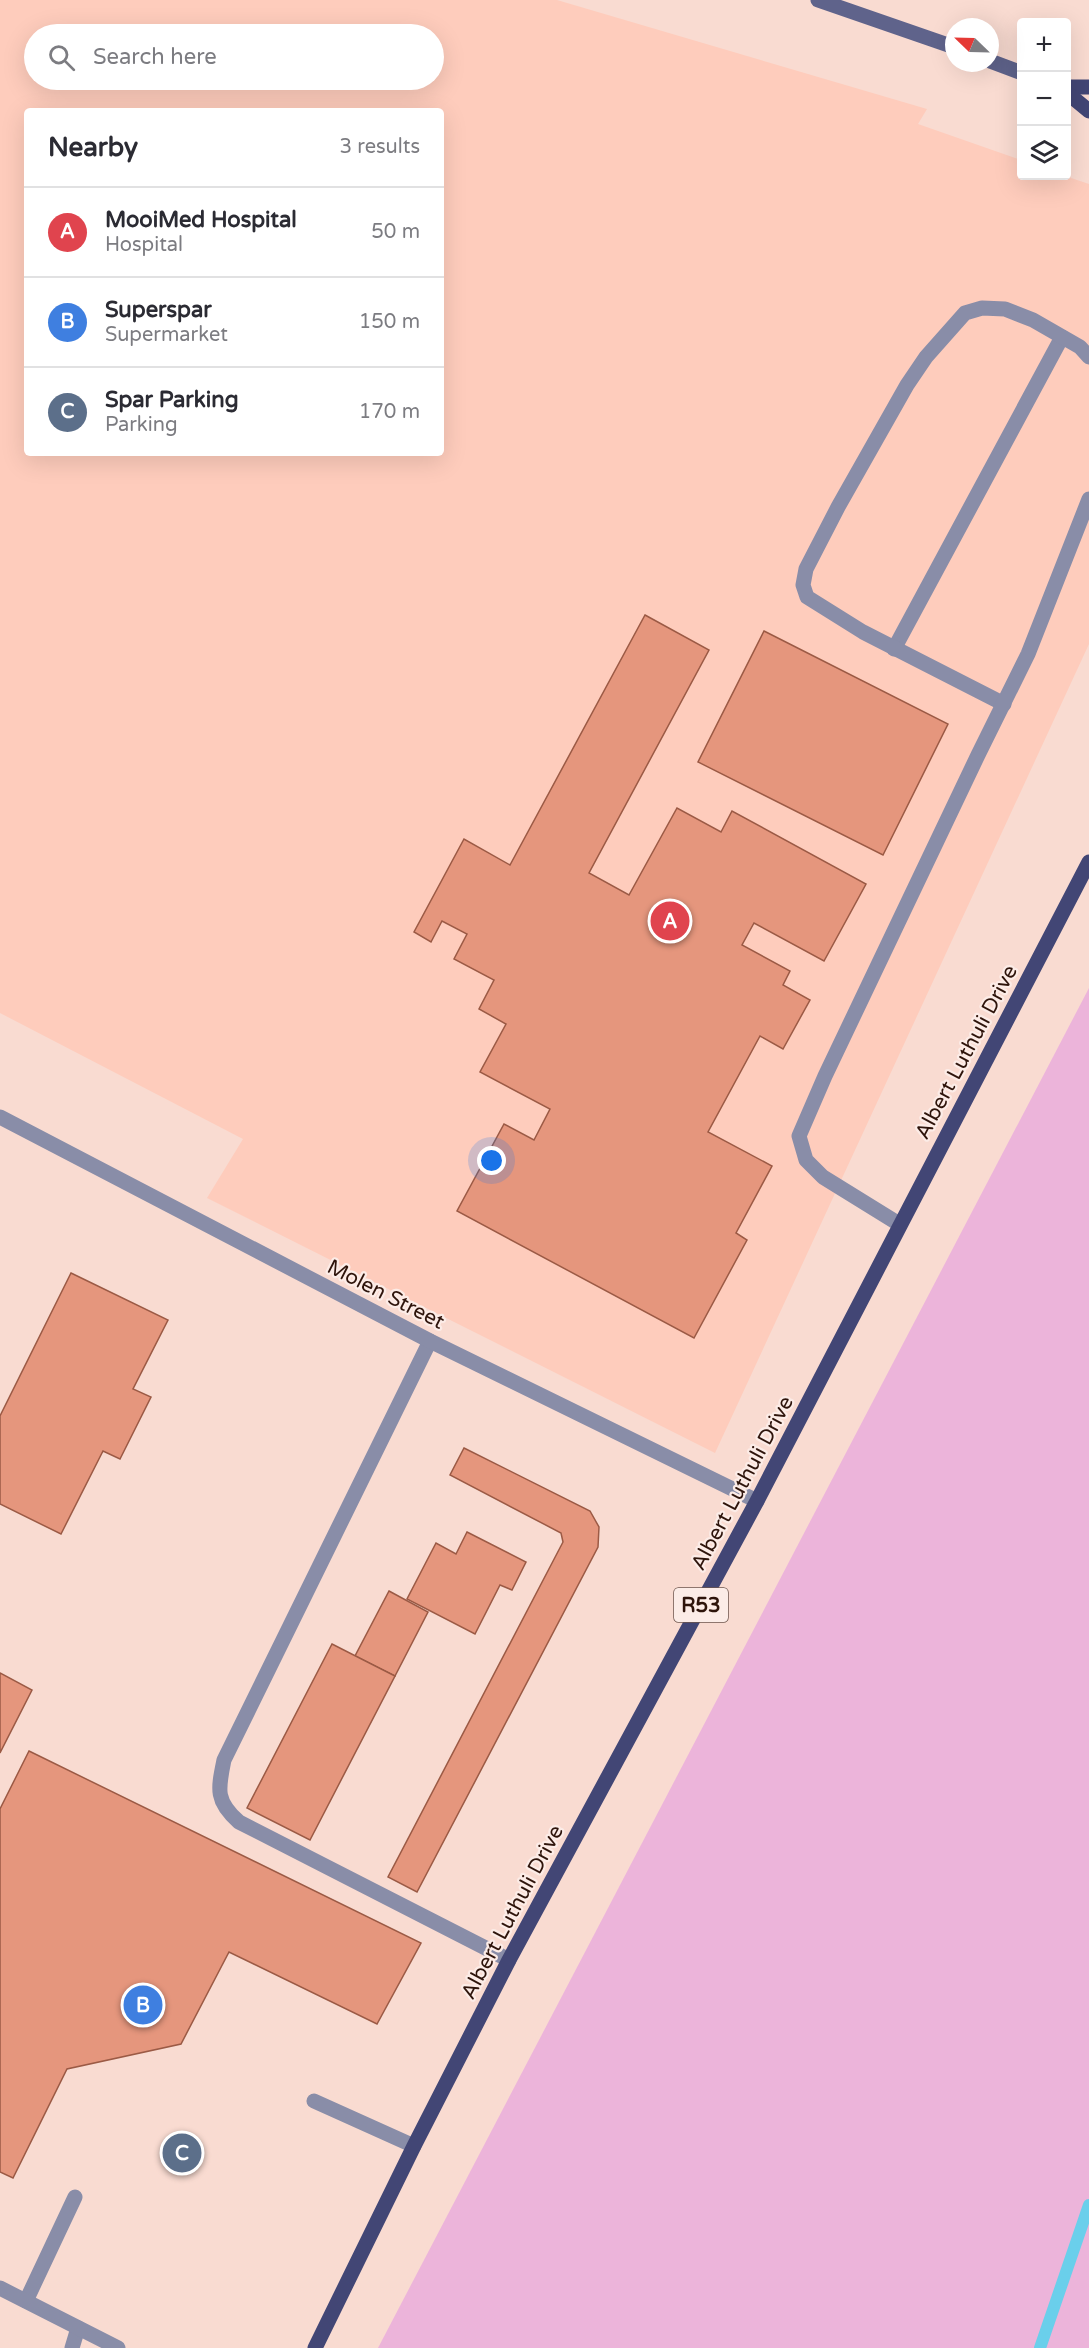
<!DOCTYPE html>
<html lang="en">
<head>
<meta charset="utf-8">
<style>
  :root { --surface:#fff; --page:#f7f7f7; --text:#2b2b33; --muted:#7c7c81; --line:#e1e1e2; --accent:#37798b }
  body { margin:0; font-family:"Varela Round",sans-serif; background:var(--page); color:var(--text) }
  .controls { position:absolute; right:18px; top:18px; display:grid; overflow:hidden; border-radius:6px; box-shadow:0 6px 24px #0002 }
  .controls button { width:54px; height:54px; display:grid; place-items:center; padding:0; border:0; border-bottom:2px solid var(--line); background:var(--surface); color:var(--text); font:30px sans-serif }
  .compass { position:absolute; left:945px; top:18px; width:54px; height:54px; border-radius:50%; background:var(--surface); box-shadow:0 6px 24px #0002; rotate:293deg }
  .you { position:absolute; left:492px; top:1161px; width:21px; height:21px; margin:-15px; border:4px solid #fff; border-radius:50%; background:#1a73e8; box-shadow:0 0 0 9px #1a73e833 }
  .badge { display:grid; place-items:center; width:39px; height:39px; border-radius:50%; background:var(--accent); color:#fff; font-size:20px; font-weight:700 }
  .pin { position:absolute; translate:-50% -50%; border:3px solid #fff; box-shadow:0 2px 6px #0006 }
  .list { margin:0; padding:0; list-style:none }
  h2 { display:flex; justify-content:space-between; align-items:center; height:78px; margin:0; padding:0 24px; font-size:26px }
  h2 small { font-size:20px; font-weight:400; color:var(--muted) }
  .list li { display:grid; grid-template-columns:39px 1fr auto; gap:18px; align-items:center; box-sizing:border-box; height:90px; padding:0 24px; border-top:2px solid var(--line) }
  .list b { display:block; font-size:22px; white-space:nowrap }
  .list p { margin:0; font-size:20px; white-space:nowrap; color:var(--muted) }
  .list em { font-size:20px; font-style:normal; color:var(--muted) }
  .icon { flex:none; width:33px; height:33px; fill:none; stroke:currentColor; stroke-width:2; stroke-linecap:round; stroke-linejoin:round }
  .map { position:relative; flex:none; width:1089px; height:2348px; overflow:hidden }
  .search { position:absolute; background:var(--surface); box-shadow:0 6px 24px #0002; left:24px; top:24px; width:420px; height:66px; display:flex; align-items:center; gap:15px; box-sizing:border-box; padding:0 21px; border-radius:33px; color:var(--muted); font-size:22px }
  .panel { position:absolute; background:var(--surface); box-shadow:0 6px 24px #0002; left:24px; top:108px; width:420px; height:348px; border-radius:6px }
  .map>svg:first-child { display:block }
</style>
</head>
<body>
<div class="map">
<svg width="1089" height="2348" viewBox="0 0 1089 2348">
  <rect width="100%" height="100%" fill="#f9dbd1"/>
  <path fill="#feccbc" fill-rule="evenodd" d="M0 0H557L927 109 918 124 1021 160 1022 176H1065L1089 184V644L715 1453 207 1198 243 1139 0 1013ZM34 34H434V80H34ZM27 111H441V453H27Z"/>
  <polygon fill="#ecb4da" points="1089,988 1089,2348 378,2348"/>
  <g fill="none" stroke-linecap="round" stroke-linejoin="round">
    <polyline stroke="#6acfeb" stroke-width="12" points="1040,2348 1089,2205"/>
  </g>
  <g fill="#e5967d" stroke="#9b5a45" stroke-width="1.5">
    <polygon points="645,615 709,650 589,873 629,895 677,808 721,832 732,811 866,884 824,961 754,923 742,945 790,971 783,985 810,1000 783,1049 760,1036 708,1132 772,1166 736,1233 747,1240 694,1338 457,1211 504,1124 534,1140 550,1109 480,1072 506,1024 479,1009 494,980 454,959 467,934 442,921 431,942 414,932 464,839 510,865"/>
    <polygon points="764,631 948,724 883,855 698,762"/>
    <polygon points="71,1273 168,1320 133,1389 151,1397 120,1459 103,1451 61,1534 0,1504 0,1416"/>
    <polygon points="464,1448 590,1511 599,1527 598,1547 417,1892 388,1877 563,1542 561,1533 450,1475"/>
    <polygon points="467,1532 526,1562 512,1590 500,1585 475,1634 407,1599 436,1543 456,1554"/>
    <polygon points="389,1591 428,1612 395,1676 355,1656"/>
    <polygon points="332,1644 395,1676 310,1840 247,1808"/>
    <polygon points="0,1673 32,1690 0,1753"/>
    <polygon points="29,1751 421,1943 377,2024 229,1952 181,2044 67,2069 13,2178 0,2172 0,1809"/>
  </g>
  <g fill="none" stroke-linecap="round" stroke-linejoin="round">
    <g stroke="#898da8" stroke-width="15">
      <polyline points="894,649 1062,337"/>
      <polyline points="1004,704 863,632 807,597 803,585 806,569 838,507 907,385 926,357 965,313 982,308 1005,309 1033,320 1080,347 1089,357"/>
      <polyline points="899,1224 823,1177 806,1160 799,1136 825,1076 978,755 1028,654 1089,499"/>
      <path d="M430 1341 224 1760C218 1789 215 1801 239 1822L509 1960"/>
      <polyline points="314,2101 414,2146"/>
      <polyline points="26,2301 75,2197"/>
      <polyline points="72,2348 78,2328"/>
    </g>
    <g stroke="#898da8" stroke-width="15">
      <polyline points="0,1117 430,1341 757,1501"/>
      <polyline points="0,2288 118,2348"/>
    </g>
    <g stroke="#5f638b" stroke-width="15">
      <polyline points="818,0 954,47"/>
      <polyline points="990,61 1022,73"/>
    </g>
    <g stroke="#424675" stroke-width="15">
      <polyline points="1066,87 1089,87"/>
      <polyline points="1066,92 1089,111"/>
      <polyline points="315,2348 414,2146 509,1960 757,1501 1089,862"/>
    </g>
  </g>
  <g text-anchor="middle" stroke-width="4.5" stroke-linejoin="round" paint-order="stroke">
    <rect fill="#fcece7" stroke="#6c554d" stroke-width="1.5" x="674" y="1588" width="54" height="34" rx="4.5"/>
    <g font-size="20" font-weight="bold" fill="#2e140b">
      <text x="701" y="1612">R53</text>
    </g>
    <g font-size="21" fill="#2e140b" stroke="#fcece7">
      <text transform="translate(966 1052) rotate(-62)" y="7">Albert Luthuli Drive</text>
      <text transform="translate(386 1294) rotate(27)" y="7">Molen Street</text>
      <text transform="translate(742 1483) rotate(-62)" y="7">Albert Luthuli Drive</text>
      <text transform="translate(512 1912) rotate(-62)" y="7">Albert Luthuli Drive</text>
    </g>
  </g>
</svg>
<div class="controls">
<button>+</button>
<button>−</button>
<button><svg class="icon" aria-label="layers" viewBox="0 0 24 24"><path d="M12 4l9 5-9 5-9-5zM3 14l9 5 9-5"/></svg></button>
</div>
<svg class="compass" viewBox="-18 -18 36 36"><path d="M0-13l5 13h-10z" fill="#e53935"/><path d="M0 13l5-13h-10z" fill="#7c7c81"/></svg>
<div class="you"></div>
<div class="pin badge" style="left:670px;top:921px;background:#e0444e">A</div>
<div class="pin badge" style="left:143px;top:2005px;background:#3f7fe0">B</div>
<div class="pin badge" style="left:182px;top:2153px;background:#5c6f8a">C</div>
<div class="search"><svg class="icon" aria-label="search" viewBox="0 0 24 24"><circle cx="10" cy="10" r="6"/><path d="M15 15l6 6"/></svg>Search here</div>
<section class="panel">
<h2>Nearby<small>3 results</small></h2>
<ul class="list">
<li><span class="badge" style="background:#e0444e">A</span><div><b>MooiMed Hospital</b><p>Hospital</p></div><em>50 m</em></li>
<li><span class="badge" style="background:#3f7fe0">B</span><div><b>Superspar</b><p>Supermarket</p></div><em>150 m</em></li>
<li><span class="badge" style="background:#5c6f8a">C</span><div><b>Spar Parking</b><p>Parking</p></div><em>170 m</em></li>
</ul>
</section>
</div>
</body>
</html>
